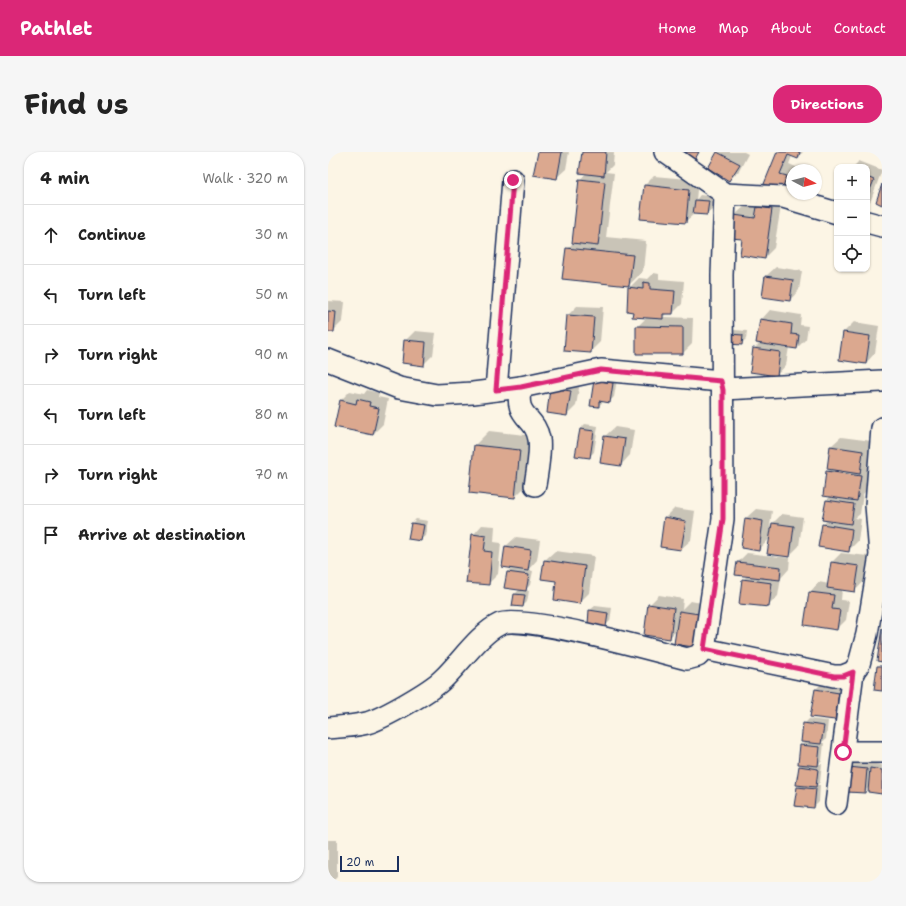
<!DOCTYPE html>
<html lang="en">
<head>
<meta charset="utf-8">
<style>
  :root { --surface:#fff; --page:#f6f6f6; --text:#222; --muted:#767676; --line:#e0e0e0; --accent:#db2777 }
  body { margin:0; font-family:"Shantell Sans",sans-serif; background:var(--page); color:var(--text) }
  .controls { position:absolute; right:12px; top:12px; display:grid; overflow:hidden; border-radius:8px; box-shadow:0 1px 3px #0004 }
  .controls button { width:36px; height:36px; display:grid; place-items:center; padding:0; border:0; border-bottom:1px solid var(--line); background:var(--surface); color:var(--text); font:20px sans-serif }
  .compass { position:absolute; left:458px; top:12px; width:36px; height:36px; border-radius:50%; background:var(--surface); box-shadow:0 1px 3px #0004; rotate:97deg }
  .scale { position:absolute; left:12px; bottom:10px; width:59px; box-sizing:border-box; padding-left:4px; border:2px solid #1b2f5e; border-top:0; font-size:11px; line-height:14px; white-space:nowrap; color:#1b2f5e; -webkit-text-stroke:3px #fcf5e5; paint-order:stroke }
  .stop { position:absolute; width:12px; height:12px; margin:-9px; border:3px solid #db2777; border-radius:50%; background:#fff }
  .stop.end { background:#db2777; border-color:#fff; box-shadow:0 1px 4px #0008 }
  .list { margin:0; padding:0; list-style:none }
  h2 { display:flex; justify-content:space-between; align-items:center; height:52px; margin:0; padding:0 16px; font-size:17px }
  h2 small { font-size:13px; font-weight:400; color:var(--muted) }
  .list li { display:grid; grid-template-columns:26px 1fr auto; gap:12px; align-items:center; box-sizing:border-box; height:60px; padding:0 16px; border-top:1px solid var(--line) }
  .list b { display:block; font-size:15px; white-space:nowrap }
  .list em { font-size:13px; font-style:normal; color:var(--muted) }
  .icon { flex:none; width:22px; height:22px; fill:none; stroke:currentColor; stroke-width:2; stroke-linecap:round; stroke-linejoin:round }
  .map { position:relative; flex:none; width:554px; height:730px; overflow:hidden; border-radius:16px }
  header { display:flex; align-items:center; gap:24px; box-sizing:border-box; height:56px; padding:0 20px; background:var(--accent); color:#fff }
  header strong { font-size:19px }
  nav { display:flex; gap:22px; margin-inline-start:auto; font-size:14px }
  .intro { display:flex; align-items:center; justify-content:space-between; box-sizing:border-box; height:96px; padding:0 24px }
  h1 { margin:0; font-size:28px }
  .button { padding:10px 18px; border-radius:16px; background:var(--accent); color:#fff; font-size:14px; font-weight:700 }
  main { display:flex; gap:24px; padding:0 24px }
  aside { flex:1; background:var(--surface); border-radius:16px; box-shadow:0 1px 3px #0004 }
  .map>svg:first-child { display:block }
</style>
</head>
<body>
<header>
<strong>Pathlet</strong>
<nav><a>Home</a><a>Map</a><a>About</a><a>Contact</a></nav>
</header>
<div class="intro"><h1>Find us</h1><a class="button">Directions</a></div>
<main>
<aside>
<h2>4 min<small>Walk · 320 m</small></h2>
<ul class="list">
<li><svg class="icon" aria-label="ahead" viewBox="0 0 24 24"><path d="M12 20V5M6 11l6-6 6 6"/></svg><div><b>Continue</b></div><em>30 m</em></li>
<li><svg class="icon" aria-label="left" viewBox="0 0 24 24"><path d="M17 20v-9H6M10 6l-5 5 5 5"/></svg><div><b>Turn left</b></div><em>50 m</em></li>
<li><svg class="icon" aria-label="right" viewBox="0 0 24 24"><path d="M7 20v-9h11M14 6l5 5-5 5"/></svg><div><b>Turn right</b></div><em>90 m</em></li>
<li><svg class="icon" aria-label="left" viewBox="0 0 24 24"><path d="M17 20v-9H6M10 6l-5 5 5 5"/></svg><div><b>Turn left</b></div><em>80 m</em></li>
<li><svg class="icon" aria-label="right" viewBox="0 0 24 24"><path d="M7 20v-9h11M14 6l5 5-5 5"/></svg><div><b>Turn right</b></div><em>70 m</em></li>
<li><svg class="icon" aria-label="arrive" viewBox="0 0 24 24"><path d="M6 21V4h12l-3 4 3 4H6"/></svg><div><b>Arrive at destination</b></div></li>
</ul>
</aside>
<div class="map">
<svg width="554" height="730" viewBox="0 0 554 730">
  <rect width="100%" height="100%" fill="#fcf5e5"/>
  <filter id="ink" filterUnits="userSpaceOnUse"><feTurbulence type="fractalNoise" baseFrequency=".025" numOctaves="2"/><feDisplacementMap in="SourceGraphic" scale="8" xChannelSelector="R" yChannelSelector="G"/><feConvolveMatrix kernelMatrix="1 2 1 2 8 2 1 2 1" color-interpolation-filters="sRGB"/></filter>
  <g filter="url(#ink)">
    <g fill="#0003">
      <polygon points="211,0 241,0 238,17 228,26"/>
      <polygon points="255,0 286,0 285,13 278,20 286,21 278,85 318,89 315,119 301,133 239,97 246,90 252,28 258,21"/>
      <polygon points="390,0 416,0 420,2 411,19 401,28 381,16"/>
      <polygon points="451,0 475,0 469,6 464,4 461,12 468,15 467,18 464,18 463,28 453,38"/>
      <polygon points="531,9 554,18 543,48 539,52 539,15 525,15"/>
      <polygon points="326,24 370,28 368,48 372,43 386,45 384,58 379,62 367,61 357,70 317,33"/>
      <polygon points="439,45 454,48 446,96 437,105 416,86 404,85 407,63 417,54 429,55"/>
      <polygon points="448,115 474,119 471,138 462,148 438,124"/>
      <polygon points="326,121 331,122 331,127 356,129 354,152 345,161 339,161 335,165 365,166 364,192 355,201 309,175 319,165 306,159 301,136 311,126 320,127"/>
      <polygon points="0,149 17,150 15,169 5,179 0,179"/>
      <polygon points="249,154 275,155 272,190 262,200 240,163"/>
      <polygon points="442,158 473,163 472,173 480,174 478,187 469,196 461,195 458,213 449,223 426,197 432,191 433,168"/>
      <polygon points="526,170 551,174 547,201 538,211 512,207 516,180"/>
      <polygon points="406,178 419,179 418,187 413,192 402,182"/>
      <polygon points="87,179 108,181 105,203 95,213 77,189"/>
      <polygon points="233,227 252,230 248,254 239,263 220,261"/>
      <polygon points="289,227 286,245 281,250 275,250 270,254 267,229"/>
      <polygon points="39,238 51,241 50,245 60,247 55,272 45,282 13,248 22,239 36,242"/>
      <polygon points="257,272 270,274 266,300 261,305 252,277"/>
      <polygon points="287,275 306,278 302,303 293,313 277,284"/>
      <polygon points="161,279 206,284 201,331 187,345 142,340 147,293"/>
      <polygon points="513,285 544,289 541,311 538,314 542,315 539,338 535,342 532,362 527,366 533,367 530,389 520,399 495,373 499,368 499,348 503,344 499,320 503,316 500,316 503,294"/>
      <polygon points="347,356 367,359 363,388 353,397 337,366"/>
      <polygon points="428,357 444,359 442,374 454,362 475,365 471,394 461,404 442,386 431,398 418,366"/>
      <polygon points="88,367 100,369 97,384 92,388 84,371"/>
      <polygon points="154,373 167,374 166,390 173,391 170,422 160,432 145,383"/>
      <polygon points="188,385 212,388 209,408 200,418 205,419 202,433 197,438 201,439 199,450 195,454 187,442 192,437 177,435 179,420 184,416 178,394"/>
      <polygon points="227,399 266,404 261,441 251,451 229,428 217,408"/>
      <polygon points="419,401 462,406 461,417 453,426 450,444 440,454 415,428 420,423 410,410"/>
      <polygon points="513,401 540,404 536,429 527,439 514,437 513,448 521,449 518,468 509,477 477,473 482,440 491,430 501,432 504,410"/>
      <polygon points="331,443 355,447 354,457 362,449 380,452 375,484 365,494 349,478 341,486 321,453"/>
      <polygon points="267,454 284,456 282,469 278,473 262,458"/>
      <polygon points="497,528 520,532 516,558 506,567 487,538"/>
      <polygon points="481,567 500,569 498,587 493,591 496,591 494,609 491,612 494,612 492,630 489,633 492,633 491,650 486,655 470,636 473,632 471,615 475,612 473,594 478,589 476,572"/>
      <polygon points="531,606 548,607 548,612 554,613 554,641 541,635 536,640 522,616"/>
      <polygon points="0,688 9,688 9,725 4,730 0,730"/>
    </g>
    <g fill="#dba88f" stroke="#1b2f5e">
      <polygon points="210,0 234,0 229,27 205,23"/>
      <polygon points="254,0 278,0 276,24 251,21"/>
      <polygon points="351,0 371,0 366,9"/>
      <polygon points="389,0 412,12 401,29 380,16"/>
      <polygon points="449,0 472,0 470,7 460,3 452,22 459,24 453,39 436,32"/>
      <polygon points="539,25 546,28 539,45"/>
      <polygon points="251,27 277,30 270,94 244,91"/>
      <polygon points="554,32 554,53 548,50"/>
      <polygon points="316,33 361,38 358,71 312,67"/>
      <polygon points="367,48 381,49 379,63 365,62"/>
      <polygon points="429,55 444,57 437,107 412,103 414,87 403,86 406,63 427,66"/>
      <polygon points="238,96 305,103 301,134 234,127"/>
      <polygon points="437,124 465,128 462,149 434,145"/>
      <polygon points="315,130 322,131 322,137 347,139 345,162 335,162 335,167 304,165 305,160 299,159 300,135 315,137"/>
      <polygon points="0,159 8,160 6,180 0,180"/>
      <polygon points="239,163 266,165 263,201 236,199"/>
      <polygon points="432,167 464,172 463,182 471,183 469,197 428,191"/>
      <polygon points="308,174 355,175 355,202 308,202"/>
      <polygon points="515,180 542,184 538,212 511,208"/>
      <polygon points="401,182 415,183 414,193 400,192"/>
      <polygon points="76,188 98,190 96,214 74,211"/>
      <polygon points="425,196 452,200 449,224 422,220"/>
      <polygon points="266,228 285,231 282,251 271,249 271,255 262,254"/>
      <polygon points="222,236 243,239 239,264 219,261"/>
      <polygon points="29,247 42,250 41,254 51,256 45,283 6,275 12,248 28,252"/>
      <polygon points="252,277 266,279 262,306 247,304"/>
      <polygon points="276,284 297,287 293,314 272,311"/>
      <polygon points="146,293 192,298 187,346 141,341"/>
      <polygon points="502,294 535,299 532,322 499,317"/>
      <polygon points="498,319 533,324 529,349 495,344"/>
      <polygon points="498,348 526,352 523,372 494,368"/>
      <polygon points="336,365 358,369 353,398 332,395"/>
      <polygon points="417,366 435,369 431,399 413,396"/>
      <polygon points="83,371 96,373 93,389 80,387"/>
      <polygon points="444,371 466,374 462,405 439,402"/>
      <polygon points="494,372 524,377 521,400 490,395"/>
      <polygon points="144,382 158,384 156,399 164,400 161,433 138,431"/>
      <polygon points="177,394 203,398 200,419 174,415"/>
      <polygon points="216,408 257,414 252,452 226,448 228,429 213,427"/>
      <polygon points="409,410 453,415 452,428 407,423"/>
      <polygon points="503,410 531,414 527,440 499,436"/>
      <polygon points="179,420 201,423 198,439 176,436"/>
      <polygon points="414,427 444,431 441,455 411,452"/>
      <polygon points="481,440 506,443 504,457 512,458 509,478 476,473"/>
      <polygon points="186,442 197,443 195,455 184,454"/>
      <polygon points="320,452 346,456 342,487 316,483"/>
      <polygon points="261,458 280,461 278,475 260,472"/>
      <polygon points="351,459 371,462 365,495 346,492"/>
      <polygon points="554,476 554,510 549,509"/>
      <polygon points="549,514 554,514 554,539 546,538"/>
      <polygon points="487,537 511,541 507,568 482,565"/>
      <polygon points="475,571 496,574 493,592 473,590"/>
      <polygon points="472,593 492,595 490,614 470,612"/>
      <polygon points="471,614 490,617 488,635 468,633"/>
      <polygon points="521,615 539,617 537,641 519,640"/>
      <polygon points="542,616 554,618 554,642 540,640"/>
      <polygon points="469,635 488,637 486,656 466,654"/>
    </g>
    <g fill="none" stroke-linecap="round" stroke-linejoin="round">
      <g stroke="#1b2f5e" stroke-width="24">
        <g id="minor">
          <polyline points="337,0 397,42 455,45 509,61"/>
          <polyline points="539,70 554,74"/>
          <polyline points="0,208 71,236 109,243 145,241 193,235 273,218 393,229"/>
          <path d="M193 235C185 266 207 263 211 287 213 299 209 321 207 333"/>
          <polyline points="395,237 554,229"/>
          <polyline points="168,238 185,28"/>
          <polyline points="376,497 395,367 394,123 397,42"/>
          <path d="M0 576C13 575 27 574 39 571 56 566 103 539 115 527 132 511 151 482 172 472 194 462 329 499 359 507L370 504 376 497 506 524H515L525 520 531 512 539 482 552 403 548 353 554 276"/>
          <polyline points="515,600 554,600"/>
          <polyline points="508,652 525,520"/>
        </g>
      </g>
      <use href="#minor" stroke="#fcf5e5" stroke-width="21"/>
    </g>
  </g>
  <g fill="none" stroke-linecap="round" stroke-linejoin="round" filter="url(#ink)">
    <polyline stroke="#db2777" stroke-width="5" points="185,28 168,238 193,235 273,218 393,229 395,238 395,367 376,497 506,524 515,524 525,520 515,600"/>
  </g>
</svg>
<div class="controls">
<button>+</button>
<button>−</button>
<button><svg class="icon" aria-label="locate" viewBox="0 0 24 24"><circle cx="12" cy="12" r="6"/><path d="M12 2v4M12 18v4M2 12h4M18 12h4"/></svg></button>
</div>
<svg class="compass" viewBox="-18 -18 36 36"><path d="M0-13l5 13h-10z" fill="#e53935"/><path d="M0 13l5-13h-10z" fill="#767676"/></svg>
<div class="scale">20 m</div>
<div class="stop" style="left:515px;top:600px"></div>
<div class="stop end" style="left:185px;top:28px"></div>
</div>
</main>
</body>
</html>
